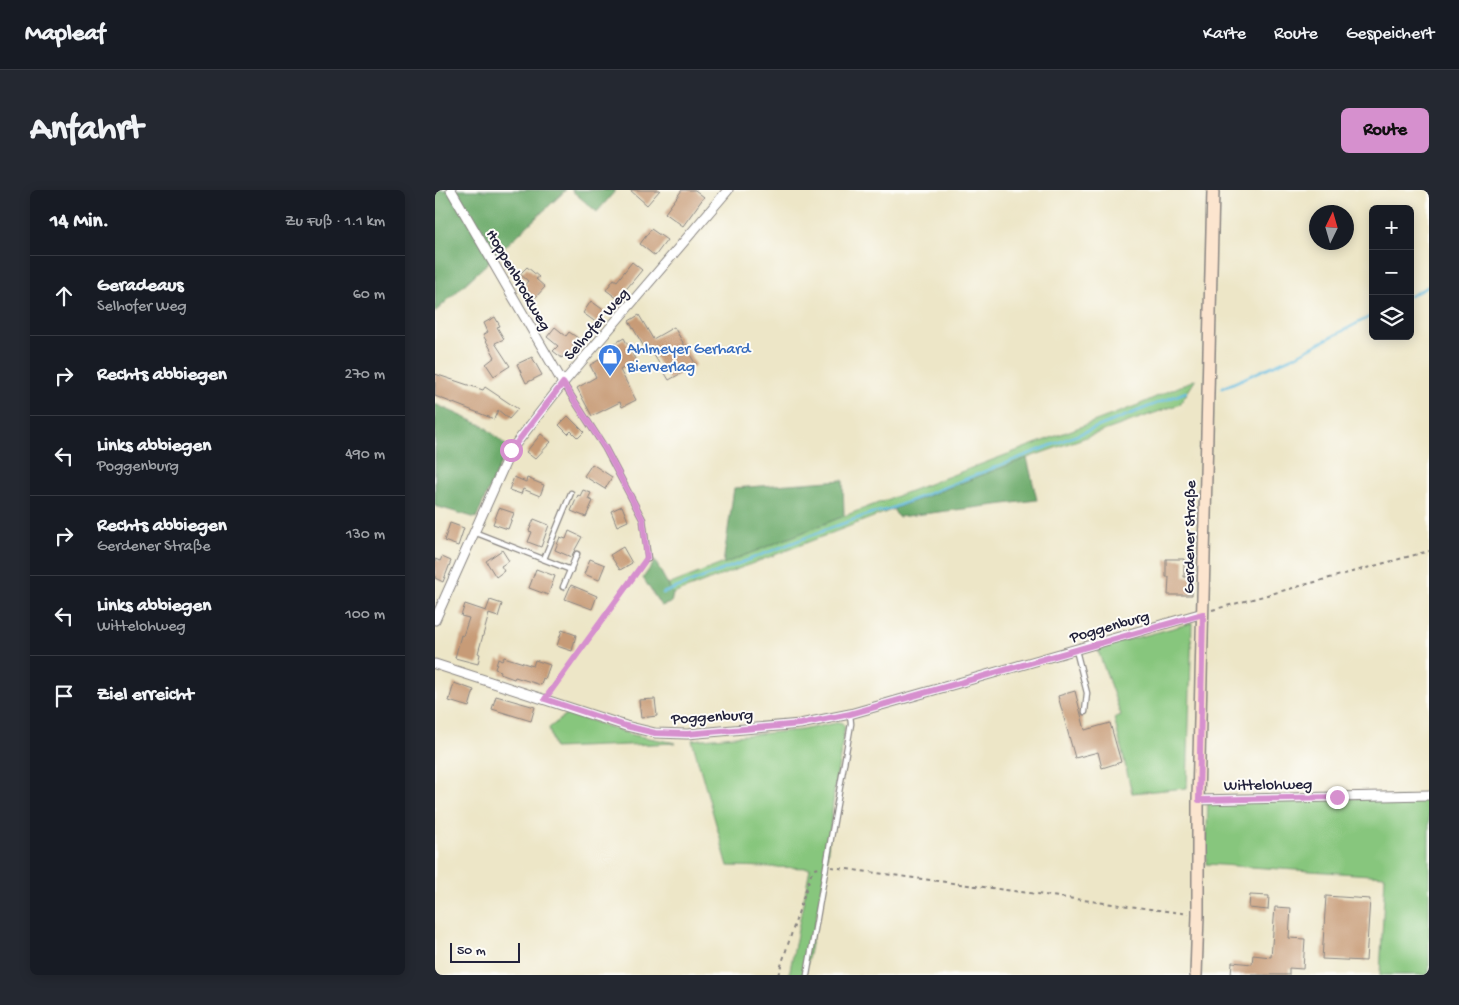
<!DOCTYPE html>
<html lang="de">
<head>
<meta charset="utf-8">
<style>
  :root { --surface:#171b24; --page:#242831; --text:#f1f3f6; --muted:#9ea1a6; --line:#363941; --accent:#d690ce }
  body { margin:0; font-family:"Gochi Hand",sans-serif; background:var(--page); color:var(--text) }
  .controls { position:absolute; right:15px; top:15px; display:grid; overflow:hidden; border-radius:8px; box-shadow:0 2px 12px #0003 }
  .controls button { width:45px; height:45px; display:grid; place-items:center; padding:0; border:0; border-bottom:1px solid var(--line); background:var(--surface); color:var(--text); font:25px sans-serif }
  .compass { position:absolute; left:874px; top:15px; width:45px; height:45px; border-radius:50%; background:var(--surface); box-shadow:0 2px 12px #0003; rotate:5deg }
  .scale { position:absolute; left:15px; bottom:12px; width:70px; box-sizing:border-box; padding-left:5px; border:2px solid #22223b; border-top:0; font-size:14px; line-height:18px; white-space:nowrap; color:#22223b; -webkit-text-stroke:4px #fdfcf7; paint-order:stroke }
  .stop { position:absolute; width:15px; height:15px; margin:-11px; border:4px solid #d690ce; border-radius:50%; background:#fff }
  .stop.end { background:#d690ce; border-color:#fff; box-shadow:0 1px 5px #0008 }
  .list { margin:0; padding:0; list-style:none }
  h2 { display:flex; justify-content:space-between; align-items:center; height:65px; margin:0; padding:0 20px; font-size:21px }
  h2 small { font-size:16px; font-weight:400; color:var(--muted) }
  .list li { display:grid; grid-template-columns:32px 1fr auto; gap:15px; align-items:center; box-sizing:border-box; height:80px; padding:0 20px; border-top:1px solid var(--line) }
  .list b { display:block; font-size:19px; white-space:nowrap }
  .list p { margin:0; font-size:16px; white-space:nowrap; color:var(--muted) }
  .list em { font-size:16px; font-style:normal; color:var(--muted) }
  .icon { flex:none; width:28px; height:28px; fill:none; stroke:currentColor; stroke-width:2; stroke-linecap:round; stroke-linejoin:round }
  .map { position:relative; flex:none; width:994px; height:785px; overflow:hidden; border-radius:8px }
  header { display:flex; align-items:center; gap:30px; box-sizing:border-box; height:70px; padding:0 25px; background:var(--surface); border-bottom:1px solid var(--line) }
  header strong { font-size:24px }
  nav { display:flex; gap:28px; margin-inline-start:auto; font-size:18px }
  .intro { display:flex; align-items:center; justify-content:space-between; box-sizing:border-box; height:120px; padding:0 30px }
  h1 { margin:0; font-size:35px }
  .button { padding:12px 22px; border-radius:8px; background:var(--accent); color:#111; font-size:18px; font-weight:700 }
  main { display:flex; gap:30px; padding:0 30px }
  aside { flex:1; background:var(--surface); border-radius:8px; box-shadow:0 2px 12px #0003 }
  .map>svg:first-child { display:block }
</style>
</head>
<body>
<header>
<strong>Mapleaf</strong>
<nav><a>Karte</a><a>Route</a><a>Gespeichert</a></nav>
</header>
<div class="intro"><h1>Anfahrt</h1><a class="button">Route</a></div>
<main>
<aside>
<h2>14 Min.<small>Zu Fuß · 1.1 km</small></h2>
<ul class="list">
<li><svg class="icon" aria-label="ahead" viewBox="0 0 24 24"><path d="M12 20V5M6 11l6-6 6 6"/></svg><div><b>Geradeaus</b><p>Selhofer Weg</p></div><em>60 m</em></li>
<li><svg class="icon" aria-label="right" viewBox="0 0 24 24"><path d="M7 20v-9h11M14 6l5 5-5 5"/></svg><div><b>Rechts abbiegen</b></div><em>270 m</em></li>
<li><svg class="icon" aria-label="left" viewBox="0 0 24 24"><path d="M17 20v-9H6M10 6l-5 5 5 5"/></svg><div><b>Links abbiegen</b><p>Poggenburg</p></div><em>490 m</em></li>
<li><svg class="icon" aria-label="right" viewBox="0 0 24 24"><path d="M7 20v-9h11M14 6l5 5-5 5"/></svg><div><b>Rechts abbiegen</b><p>Gerdener Straße</p></div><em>130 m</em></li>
<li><svg class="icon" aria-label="left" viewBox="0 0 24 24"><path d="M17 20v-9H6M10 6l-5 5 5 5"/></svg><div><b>Links abbiegen</b><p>Wittelohweg</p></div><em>100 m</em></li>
<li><svg class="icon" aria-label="arrive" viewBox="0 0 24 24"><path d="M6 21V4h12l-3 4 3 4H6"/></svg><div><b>Ziel erreicht</b></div></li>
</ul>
</aside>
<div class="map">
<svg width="994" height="785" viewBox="0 0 994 785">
  <rect width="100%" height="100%" fill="#fdfcf7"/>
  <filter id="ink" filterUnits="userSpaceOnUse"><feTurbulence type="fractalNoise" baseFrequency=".02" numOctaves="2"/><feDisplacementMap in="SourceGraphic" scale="10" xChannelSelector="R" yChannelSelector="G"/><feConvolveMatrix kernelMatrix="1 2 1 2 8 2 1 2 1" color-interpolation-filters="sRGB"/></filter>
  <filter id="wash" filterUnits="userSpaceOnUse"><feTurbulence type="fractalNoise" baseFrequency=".0096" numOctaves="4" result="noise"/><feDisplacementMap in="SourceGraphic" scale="20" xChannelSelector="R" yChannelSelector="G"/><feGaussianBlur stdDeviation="1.12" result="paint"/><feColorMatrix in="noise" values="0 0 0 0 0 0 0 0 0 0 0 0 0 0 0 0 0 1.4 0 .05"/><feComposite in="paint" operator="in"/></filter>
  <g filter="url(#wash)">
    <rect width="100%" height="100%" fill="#ede6c7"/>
    <g fill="#87c67d" stroke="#54745c">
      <polygon points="761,189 745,214 592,268 238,404 233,395 409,326 703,215"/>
      <polygon points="757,433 752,598 697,603 679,528 686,525 662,458"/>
      <polygon points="133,523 198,545 241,553 119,558 114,538"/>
      <polygon points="406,532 410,536 399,603 391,677 370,785 354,785 375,678 293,676 257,550 366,540"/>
      <polygon points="994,608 994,785 945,785 950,686 771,674 773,609"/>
    </g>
    <g fill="#6dab6c" stroke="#486654">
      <polygon points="0,0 131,0 0,122"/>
      <polygon points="136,0 181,0 162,22"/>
      <polygon points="0,214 49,236 73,257 41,328 0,316"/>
      <polygon points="592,268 602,310 463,327 458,319"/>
      <polygon points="408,290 409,326 288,374 299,298"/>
      <polygon points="220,371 238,404 236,413 226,416 208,388"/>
    </g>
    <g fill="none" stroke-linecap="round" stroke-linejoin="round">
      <g stroke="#62bbdf" stroke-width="2.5">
        <polyline points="975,106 994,96"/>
        <polyline points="787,198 860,166 938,125"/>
        <polyline points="228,403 393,339 437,323 452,320 751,202"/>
      </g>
    </g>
    <g id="blocks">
      <g fill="#c79b77">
        <polygon points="195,0 225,0 212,15"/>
        <polygon points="247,0 260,0 269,7 248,36 230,23"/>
        <polygon points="216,39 232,50 220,66 205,54"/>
        <polygon points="197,72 207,80 183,109 171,100 179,89 182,91"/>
        <polygon points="92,77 104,87 101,89 110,97 100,108 88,97 93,91 85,84"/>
        <polygon points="156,111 170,121 162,133 148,123"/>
        <polygon points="204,125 218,149 239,137 261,175 234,190 213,155 209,157 194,131"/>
        <polygon points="60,127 65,136 62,137 69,149 60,153 75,176 59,186 51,174 60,167 48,145 53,142 49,133"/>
        <polygon points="120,137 131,146 134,142 143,148 137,155 141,158 133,168 129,165 127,168 118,161 123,156 112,147"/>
        <polygon points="189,148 201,171 185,180 201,210 187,217 185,212 157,226 142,198 161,187 155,175 180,161 177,155"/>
        <polygon points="97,167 107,185 91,193 82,174"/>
        <polygon points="0,184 48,200 50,197 83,219 74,229 63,220 59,229 0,206"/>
        <polygon points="133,226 149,242 143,248 136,241 133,244 124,235"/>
        <polygon points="106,244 116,252 100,269 91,262"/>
        <polygon points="157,274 177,287 170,299 149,286"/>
        <polygon points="79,287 91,292 92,288 109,295 105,306 88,299 86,304 74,300"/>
        <polygon points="148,300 156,303 153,309 158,311 151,327 136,321 143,305 145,306"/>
        <polygon points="187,316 193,331 182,336 176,321"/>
        <polygon points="64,318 79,323 73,339 58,334"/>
        <polygon points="99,329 114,335 106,357 93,352 97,342 94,341"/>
        <polygon points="15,333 29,338 23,356 9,351"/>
        <polygon points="134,341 147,347 136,367 120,360 125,347 131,349"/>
        <polygon points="188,357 197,373 185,380 175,365"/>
        <polygon points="67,360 74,371 66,376 69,381 61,387 51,371"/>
        <polygon points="7,367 16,371 8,392 0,388 0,369 5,371"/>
        <polygon points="155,369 170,375 164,390 149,384"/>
        <polygon points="731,369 749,369 749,387 758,387 757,405 733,405 734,387 731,387"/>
        <polygon points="101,379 120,386 113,405 94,398"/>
        <polygon points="136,395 162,406 157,419 130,409"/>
        <polygon points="55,410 67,414 63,427 54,424 43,463 45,464 43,474 20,468 26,445 28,446 34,428 26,426 30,414 51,421"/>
        <polygon points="127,440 141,445 137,461 122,456"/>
        <polygon points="69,467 98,476 100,470 115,475 110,489 108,488 106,495 80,487 79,489 65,484 66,481 60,479 63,469 67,471"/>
        <polygon points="19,493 39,500 34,517 14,511"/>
        <polygon points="640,501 650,540 675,533 686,572 667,578 663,562 640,568 623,506"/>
        <polygon points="61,506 100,517 96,531 57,519"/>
        <polygon points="220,509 222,526 206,528 204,510"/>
        <polygon points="815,705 834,706 833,720 814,718"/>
        <polygon points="891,706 935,709 931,771 887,769"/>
        <polygon points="840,717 856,718 854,748 870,749 868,779 854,778 854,785 796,785 797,772 817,774 818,765 836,767"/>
      </g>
    </g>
  </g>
  <g filter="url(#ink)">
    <use href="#blocks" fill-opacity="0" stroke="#888481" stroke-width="1"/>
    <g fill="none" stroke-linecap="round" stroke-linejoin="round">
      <g stroke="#888481" stroke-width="7">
        <g id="lane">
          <polyline points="128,193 170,258 208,330 213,369"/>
          <polyline points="39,342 136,380"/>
          <polyline points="109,369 136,303"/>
          <polyline points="128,397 142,364"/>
          <polyline points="641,460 652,503 650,522"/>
          <polyline points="372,785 416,534 415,524"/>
        </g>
      </g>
      <g stroke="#888481" stroke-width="11">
        <g id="street">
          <polyline points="16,0 128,193"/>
          <polyline points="0,430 76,260 128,193 293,0"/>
          <polyline points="0,474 191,536 220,543 252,544 365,534 415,524 768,423"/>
          <polyline points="763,610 994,605"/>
        </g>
      </g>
      <g stroke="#888481" stroke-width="14">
        <polyline id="secondary" points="761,785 763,725 763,610 778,0"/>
      </g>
      <g stroke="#888481" stroke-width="2" stroke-dasharray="4 4" stroke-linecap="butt">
        <polyline points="777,420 994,361"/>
        <polyline points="115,502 208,374"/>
        <polyline points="396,677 754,724"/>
        <polyline points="343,785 376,684 380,679 384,678"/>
      </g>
      <use href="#lane" stroke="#fff" stroke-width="4.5"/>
      <use href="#street" stroke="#fff" stroke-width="9"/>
      <use href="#secondary" stroke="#fce5cf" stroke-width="11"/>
    </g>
  </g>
  <g fill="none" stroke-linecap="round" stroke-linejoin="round" filter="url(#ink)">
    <polyline stroke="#d690ce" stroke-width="6" points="76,260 128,193 170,258 208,330 212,368 110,509 191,536 220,543 252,544 365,534 415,524 768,424 764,610 902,607"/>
  </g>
  <defs>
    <g id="shop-pin" transform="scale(1.25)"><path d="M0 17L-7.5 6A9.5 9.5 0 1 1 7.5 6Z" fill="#3f7fe0" stroke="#fdfcf7"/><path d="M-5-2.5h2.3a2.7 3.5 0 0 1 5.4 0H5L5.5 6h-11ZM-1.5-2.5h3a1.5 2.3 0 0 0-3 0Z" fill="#fff"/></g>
  </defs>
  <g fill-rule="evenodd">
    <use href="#shop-pin" x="175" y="166"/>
  </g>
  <g text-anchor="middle" stroke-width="4" stroke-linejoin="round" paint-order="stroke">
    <g font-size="16" fill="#22223b" stroke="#fdfcf7">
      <text transform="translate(85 89) rotate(60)" y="6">Hoppenbrockweg</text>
      <text transform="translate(160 133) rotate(-49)" y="6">Selhofer Weg</text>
      <text transform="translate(753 347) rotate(-89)" y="6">Gerdener Straße</text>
      <text transform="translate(674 435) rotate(-16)" y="6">Poggenburg</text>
      <text transform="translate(277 525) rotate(-3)" y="6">Poggenburg</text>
      <text transform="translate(833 593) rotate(-1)" y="6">Wittelohweg</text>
    </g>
    <g font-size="16" fill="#366cbe" stroke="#fdfcf7" text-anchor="start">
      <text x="192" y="163">Ahlmeyer Gerhard<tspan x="192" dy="18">Bierverlag</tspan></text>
    </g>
  </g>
</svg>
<div class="controls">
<button>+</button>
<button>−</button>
<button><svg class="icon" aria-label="layers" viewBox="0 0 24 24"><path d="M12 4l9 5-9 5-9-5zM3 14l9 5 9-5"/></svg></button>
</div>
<svg class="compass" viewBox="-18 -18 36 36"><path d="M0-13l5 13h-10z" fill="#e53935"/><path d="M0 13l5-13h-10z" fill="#9ea1a6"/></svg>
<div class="scale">50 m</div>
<div class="stop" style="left:76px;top:260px"></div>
<div class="stop end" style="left:902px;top:607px"></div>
</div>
</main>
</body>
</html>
